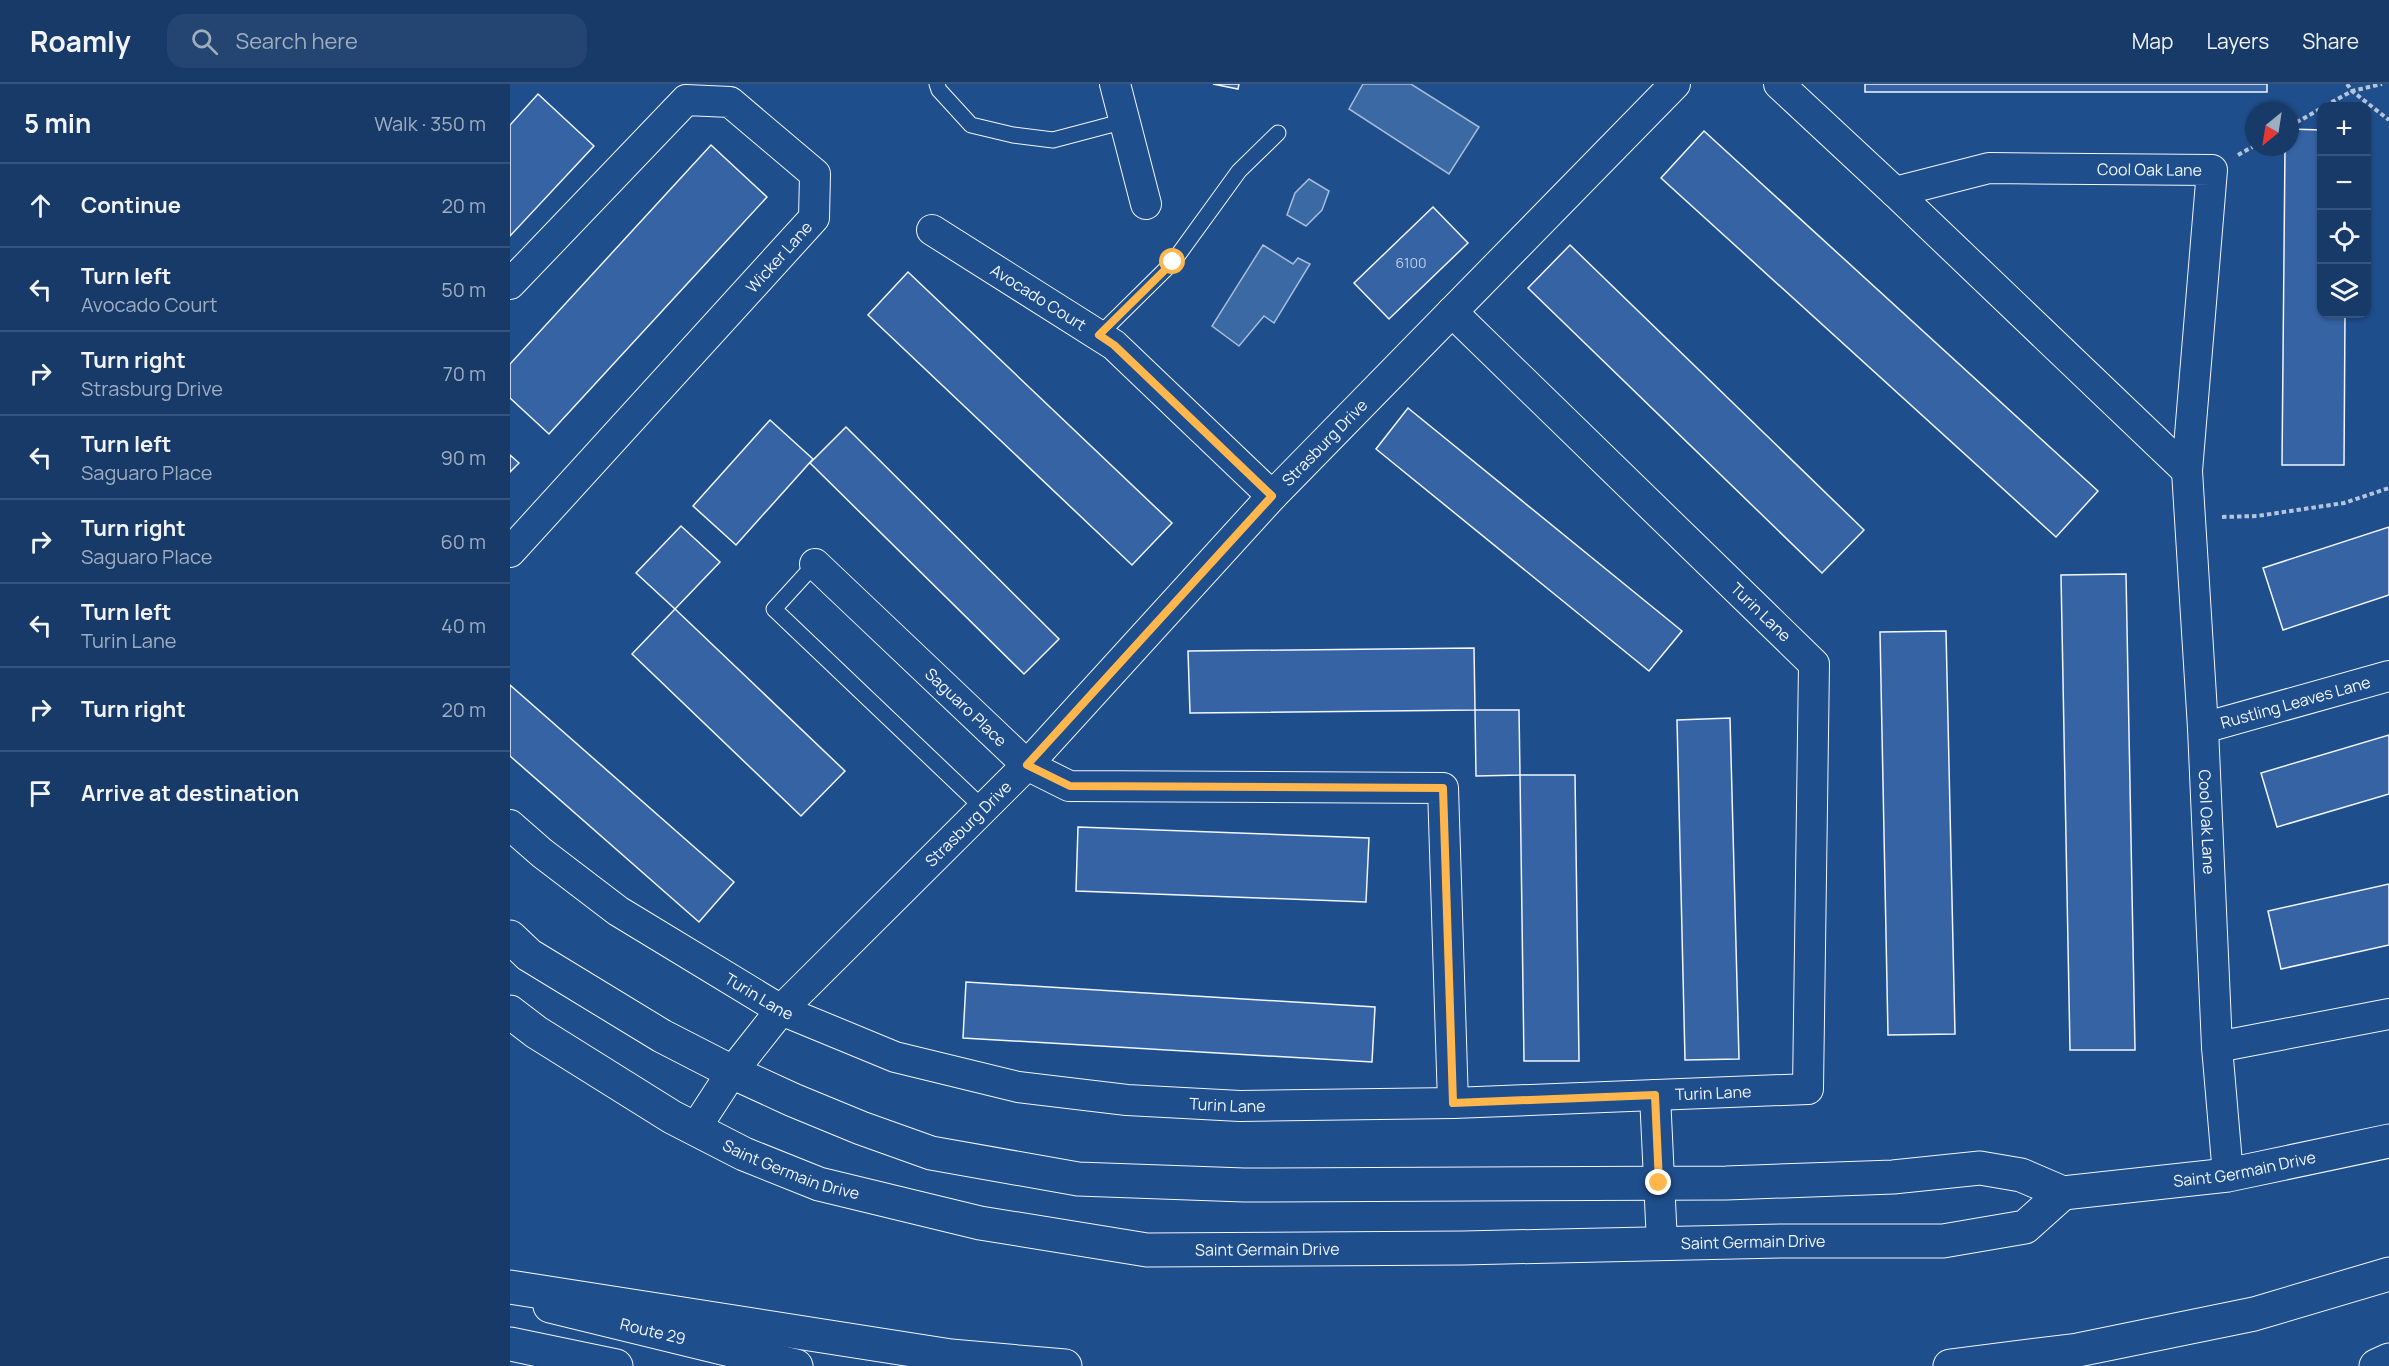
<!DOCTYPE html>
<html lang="en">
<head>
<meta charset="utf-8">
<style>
  :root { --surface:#173a69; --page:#244571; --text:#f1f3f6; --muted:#9eadc0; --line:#36547d }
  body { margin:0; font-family:Manrope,sans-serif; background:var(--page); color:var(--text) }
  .controls { position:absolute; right:18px; top:18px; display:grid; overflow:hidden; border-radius:12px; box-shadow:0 2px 4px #0004 }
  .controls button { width:54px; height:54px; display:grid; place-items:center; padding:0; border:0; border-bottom:2px solid var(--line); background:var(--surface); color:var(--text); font:30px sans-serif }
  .compass { position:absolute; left:1735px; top:18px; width:54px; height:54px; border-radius:50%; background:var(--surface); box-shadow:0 2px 4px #0004; rotate:210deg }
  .stop { position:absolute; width:18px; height:18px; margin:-14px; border:4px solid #ffb74d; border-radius:50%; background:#fff }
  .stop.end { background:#ffb74d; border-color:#fff; box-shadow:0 2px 6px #0008 }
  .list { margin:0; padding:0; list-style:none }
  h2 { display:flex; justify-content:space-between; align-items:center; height:78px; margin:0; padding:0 24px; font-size:26px }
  h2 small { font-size:20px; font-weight:400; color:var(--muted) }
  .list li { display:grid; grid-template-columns:39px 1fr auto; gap:18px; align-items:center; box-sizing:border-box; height:84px; padding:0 24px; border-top:2px solid var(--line) }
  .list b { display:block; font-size:22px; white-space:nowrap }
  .list p { margin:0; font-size:20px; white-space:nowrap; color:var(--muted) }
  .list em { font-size:20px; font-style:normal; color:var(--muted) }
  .icon { flex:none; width:33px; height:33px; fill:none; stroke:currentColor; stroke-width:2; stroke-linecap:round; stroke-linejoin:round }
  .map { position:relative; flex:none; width:1879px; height:1282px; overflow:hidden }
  header { display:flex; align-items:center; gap:36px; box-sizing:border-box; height:84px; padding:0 30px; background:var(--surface); border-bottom:2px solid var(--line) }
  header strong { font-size:28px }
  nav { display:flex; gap:33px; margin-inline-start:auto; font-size:21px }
  .search { width:420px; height:54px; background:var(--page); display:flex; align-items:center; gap:15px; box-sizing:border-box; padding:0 21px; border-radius:18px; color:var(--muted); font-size:22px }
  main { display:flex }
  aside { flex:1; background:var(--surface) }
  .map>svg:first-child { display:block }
</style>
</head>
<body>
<header>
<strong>Roamly</strong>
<div class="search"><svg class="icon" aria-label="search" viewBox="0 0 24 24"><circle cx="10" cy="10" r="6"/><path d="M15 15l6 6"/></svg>Search here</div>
<nav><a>Map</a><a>Layers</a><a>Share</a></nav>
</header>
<main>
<aside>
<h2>5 min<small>Walk · 350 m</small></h2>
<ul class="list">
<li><svg class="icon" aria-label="ahead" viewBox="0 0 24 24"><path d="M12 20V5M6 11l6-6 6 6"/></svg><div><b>Continue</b></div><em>20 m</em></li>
<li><svg class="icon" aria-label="left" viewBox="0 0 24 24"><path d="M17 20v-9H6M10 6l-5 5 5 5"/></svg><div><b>Turn left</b><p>Avocado Court</p></div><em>50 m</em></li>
<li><svg class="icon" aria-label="right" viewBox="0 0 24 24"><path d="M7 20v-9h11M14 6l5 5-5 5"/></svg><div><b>Turn right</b><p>Strasburg Drive</p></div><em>70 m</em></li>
<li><svg class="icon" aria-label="left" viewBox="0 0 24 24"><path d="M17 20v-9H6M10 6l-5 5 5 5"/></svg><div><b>Turn left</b><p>Saguaro Place</p></div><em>90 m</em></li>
<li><svg class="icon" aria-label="right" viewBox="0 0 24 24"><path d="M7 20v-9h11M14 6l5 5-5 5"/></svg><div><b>Turn right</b><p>Saguaro Place</p></div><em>60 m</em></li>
<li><svg class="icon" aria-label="left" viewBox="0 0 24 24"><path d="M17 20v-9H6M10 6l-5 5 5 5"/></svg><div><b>Turn left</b><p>Turin Lane</p></div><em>40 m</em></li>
<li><svg class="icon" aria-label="right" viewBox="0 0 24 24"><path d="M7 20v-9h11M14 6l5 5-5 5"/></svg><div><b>Turn right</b></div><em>20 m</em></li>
<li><svg class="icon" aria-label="arrive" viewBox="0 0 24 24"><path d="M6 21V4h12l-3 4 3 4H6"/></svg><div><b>Arrive at destination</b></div></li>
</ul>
</aside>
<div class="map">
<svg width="1879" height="1282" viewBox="0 0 1879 1282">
  <rect width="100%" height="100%" fill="#1f4e8c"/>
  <g fill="#3b69a3" stroke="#a8bbd7" stroke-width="1.5">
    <polygon points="853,0 901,0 969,43 939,90 839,25"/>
    <polygon points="799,95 819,107 812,126 796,142 777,131 785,109"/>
    <polygon points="753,161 783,180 788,174 800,180 764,239 754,232 729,262 702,242"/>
  </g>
  <g fill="#3563a3" stroke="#f2f6ff" stroke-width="1.5">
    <polygon points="703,0 729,0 728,5"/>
    <rect x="1355" y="0" width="402" height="8"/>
    <polygon points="28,10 84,62 0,152 0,41"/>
    <polygon points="1780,45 1812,46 1812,230 1835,230 1834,381 1772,381 1775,63 1780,63"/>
    <polygon points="1194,47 1588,407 1546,453 1151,94"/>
    <polygon points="201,61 257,113 39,350 0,314 0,280"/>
    <polygon points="923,123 958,159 879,235 844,199"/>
    <polygon points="1060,161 1354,446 1312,489 1018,204"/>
    <polygon points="398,188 662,439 622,481 358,231"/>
    <polygon points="898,324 1172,547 1139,587 866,365"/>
    <polygon points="260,336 303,375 226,461 183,422"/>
    <polygon points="336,343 549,555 514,590 300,379"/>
    <polygon points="0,371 9,379 0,388"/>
    <polygon points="171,442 210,478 165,525 126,489"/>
    <polygon points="1879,443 1879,511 1773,546 1753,484"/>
    <polygon points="1616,490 1625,966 1560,966 1551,491"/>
    <polygon points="165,525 335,687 291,732 122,570"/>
    <polygon points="1436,547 1445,950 1378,951 1370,548"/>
    <polygon points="964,564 965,626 680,629 678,567"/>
    <polygon points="0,601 224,798 189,838 0,672"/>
    <polygon points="965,626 1009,626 1010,691 966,692"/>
    <polygon points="1220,634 1229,975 1175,976 1167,636"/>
    <polygon points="1879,651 1879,710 1767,743 1751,689"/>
    <polygon points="1010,691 1065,691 1069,977 1014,977"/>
    <polygon points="568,743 859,754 856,818 566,807"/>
    <polygon points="1879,800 1879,861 1771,885 1758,827"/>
    <polygon points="456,898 865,923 862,978 453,954"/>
  </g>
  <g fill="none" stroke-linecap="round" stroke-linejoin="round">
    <g stroke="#f2f6ff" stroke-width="17">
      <g id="lane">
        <polyline points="427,0 429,6 461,41 503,51 543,56 615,37"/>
        <polyline points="589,251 663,178 729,87 768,49"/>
        <polyline points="305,480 264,525 473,724"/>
      </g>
    </g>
    <g stroke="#f2f6ff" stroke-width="32">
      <g id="street">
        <polyline points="605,0 636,120"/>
        <path id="s1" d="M1269 0 1385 108 1479 84 1702 86 1677 387 1693 644 1707 963 1718 1091"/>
        <polyline points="1385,108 1677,387"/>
        <path id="s2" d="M422 146 604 261 762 412"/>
        <polyline points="0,200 176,16 220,18 305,90 304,134 0,468"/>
        <path id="s3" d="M305 480 517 681 559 702 933 704 943 1019"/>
        <path id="s4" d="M1693 644 1879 592"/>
        <path id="s5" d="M0 741 32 769 108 827 271 926 385 973 508 1003 617 1016 730 1022 943 1019 1298 1005 1304 580 942 228"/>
        <polyline points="1707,963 1879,930"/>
        <polyline points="1145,1011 1152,1159"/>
        <path id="s6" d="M185 1045 222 988 271 926 517 681 762 412 1165 0"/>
      </g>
    </g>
    <g stroke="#f2f6ff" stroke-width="35">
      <g id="secondary">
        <path id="s7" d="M0 853 19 871 152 952 222 988 283 1016 351 1044 421 1069 568 1095 734 1101 1216 1099 1383 1093 1470 1084 1511 1091 1553 1109 1718 1091 1879 1057"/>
        <path id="s8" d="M0 928 26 948 162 1033 234 1070 309 1100 470 1139 637 1166 953 1164 1271 1157H1433L1515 1143 1553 1109"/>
      </g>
    </g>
    <g stroke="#f2f6ff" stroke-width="35">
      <g id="primary">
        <path id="s9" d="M40 1222 286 1282"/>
        <polyline points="0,1260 106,1282"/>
      </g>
    </g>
    <g stroke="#f2f6ff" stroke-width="35">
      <g id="highway">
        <polyline points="0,1203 441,1272 555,1282"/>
        <polyline points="1440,1282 1568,1266 1744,1230 1879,1190"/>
        <polyline points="1866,1282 1879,1276"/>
      </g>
    </g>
    <g stroke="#b3c4dc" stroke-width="4" stroke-dasharray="4.5 3" stroke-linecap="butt">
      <polyline points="1837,0 1842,7 1879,36"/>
      <polyline points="1815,22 1842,7 1872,0"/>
      <polyline points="1780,42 1812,24"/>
      <polyline points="1728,71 1744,62"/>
      <polyline points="1712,433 1747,432 1834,419 1879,404"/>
    </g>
    <use href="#lane" stroke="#1f4e8c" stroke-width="15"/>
    <use href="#street" stroke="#1f4e8c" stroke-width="30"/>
    <use href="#secondary" stroke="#1f4e8c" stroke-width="33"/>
    <use href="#primary" stroke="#1f4e8c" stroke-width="33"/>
    <use href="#highway" stroke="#1f4e8c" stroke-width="33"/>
  </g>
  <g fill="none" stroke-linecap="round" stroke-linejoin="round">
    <polyline stroke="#ffb74d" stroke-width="8" points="663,178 589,251 604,261 762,412 517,681 560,702 933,704 943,1019 1145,1011 1149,1099"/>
  </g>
  <g text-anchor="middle" stroke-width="4.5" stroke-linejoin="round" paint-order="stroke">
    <g font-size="14" fill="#c3d1e8">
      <text x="901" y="184">6100</text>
    </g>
    <g font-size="16" fill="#f2f6ff" stroke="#1f4e8c">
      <text dy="6" stroke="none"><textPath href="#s1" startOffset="416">Cool Oak Lane</textPath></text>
      <text transform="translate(269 173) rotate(-48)" y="6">Wicker Lane</text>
      <text dy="6" stroke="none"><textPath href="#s2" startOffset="126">Avocado Court</textPath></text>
      <text dy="6" stroke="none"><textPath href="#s6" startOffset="933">Strasburg Drive</textPath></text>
      <text transform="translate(1251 528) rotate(44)" y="6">Turin Lane</text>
      <text dy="6" stroke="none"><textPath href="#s4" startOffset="96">Rustling Leaves Lane</textPath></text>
      <text dy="6" stroke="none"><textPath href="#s3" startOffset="208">Saguaro Place</textPath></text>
      <text dy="6" stroke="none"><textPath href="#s6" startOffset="411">Strasburg Drive</textPath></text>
      <text dy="6" stroke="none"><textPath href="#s1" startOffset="1132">Cool Oak Lane</textPath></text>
      <text dy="6" stroke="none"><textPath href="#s5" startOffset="303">Turin Lane</textPath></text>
      <text dy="6" stroke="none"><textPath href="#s5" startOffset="1275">Turin Lane</textPath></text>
      <text dy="6" stroke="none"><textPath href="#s5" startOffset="789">Turin Lane</textPath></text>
      <text dy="6" stroke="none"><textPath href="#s8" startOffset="324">Saint Germain Drive</textPath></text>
      <text dy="6" stroke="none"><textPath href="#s7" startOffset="1798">Saint Germain Drive</textPath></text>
      <text dy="6" stroke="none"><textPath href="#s8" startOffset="1296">Saint Germain Drive</textPath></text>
      <text dy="6" stroke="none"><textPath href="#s8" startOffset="810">Saint Germain Drive</textPath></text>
      <text dy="6" stroke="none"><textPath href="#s9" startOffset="106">Route 29</textPath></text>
    </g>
  </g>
</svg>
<div class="controls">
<button>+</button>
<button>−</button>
<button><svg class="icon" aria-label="locate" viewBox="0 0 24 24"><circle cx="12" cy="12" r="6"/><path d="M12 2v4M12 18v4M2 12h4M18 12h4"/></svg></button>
<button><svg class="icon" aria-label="layers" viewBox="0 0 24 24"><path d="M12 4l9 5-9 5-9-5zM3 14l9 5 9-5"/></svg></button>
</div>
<svg class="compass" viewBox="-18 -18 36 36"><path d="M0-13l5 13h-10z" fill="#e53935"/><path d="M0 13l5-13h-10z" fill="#9eadc0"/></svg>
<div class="stop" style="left:663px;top:178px"></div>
<div class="stop end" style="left:1149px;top:1099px"></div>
</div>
</main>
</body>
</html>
